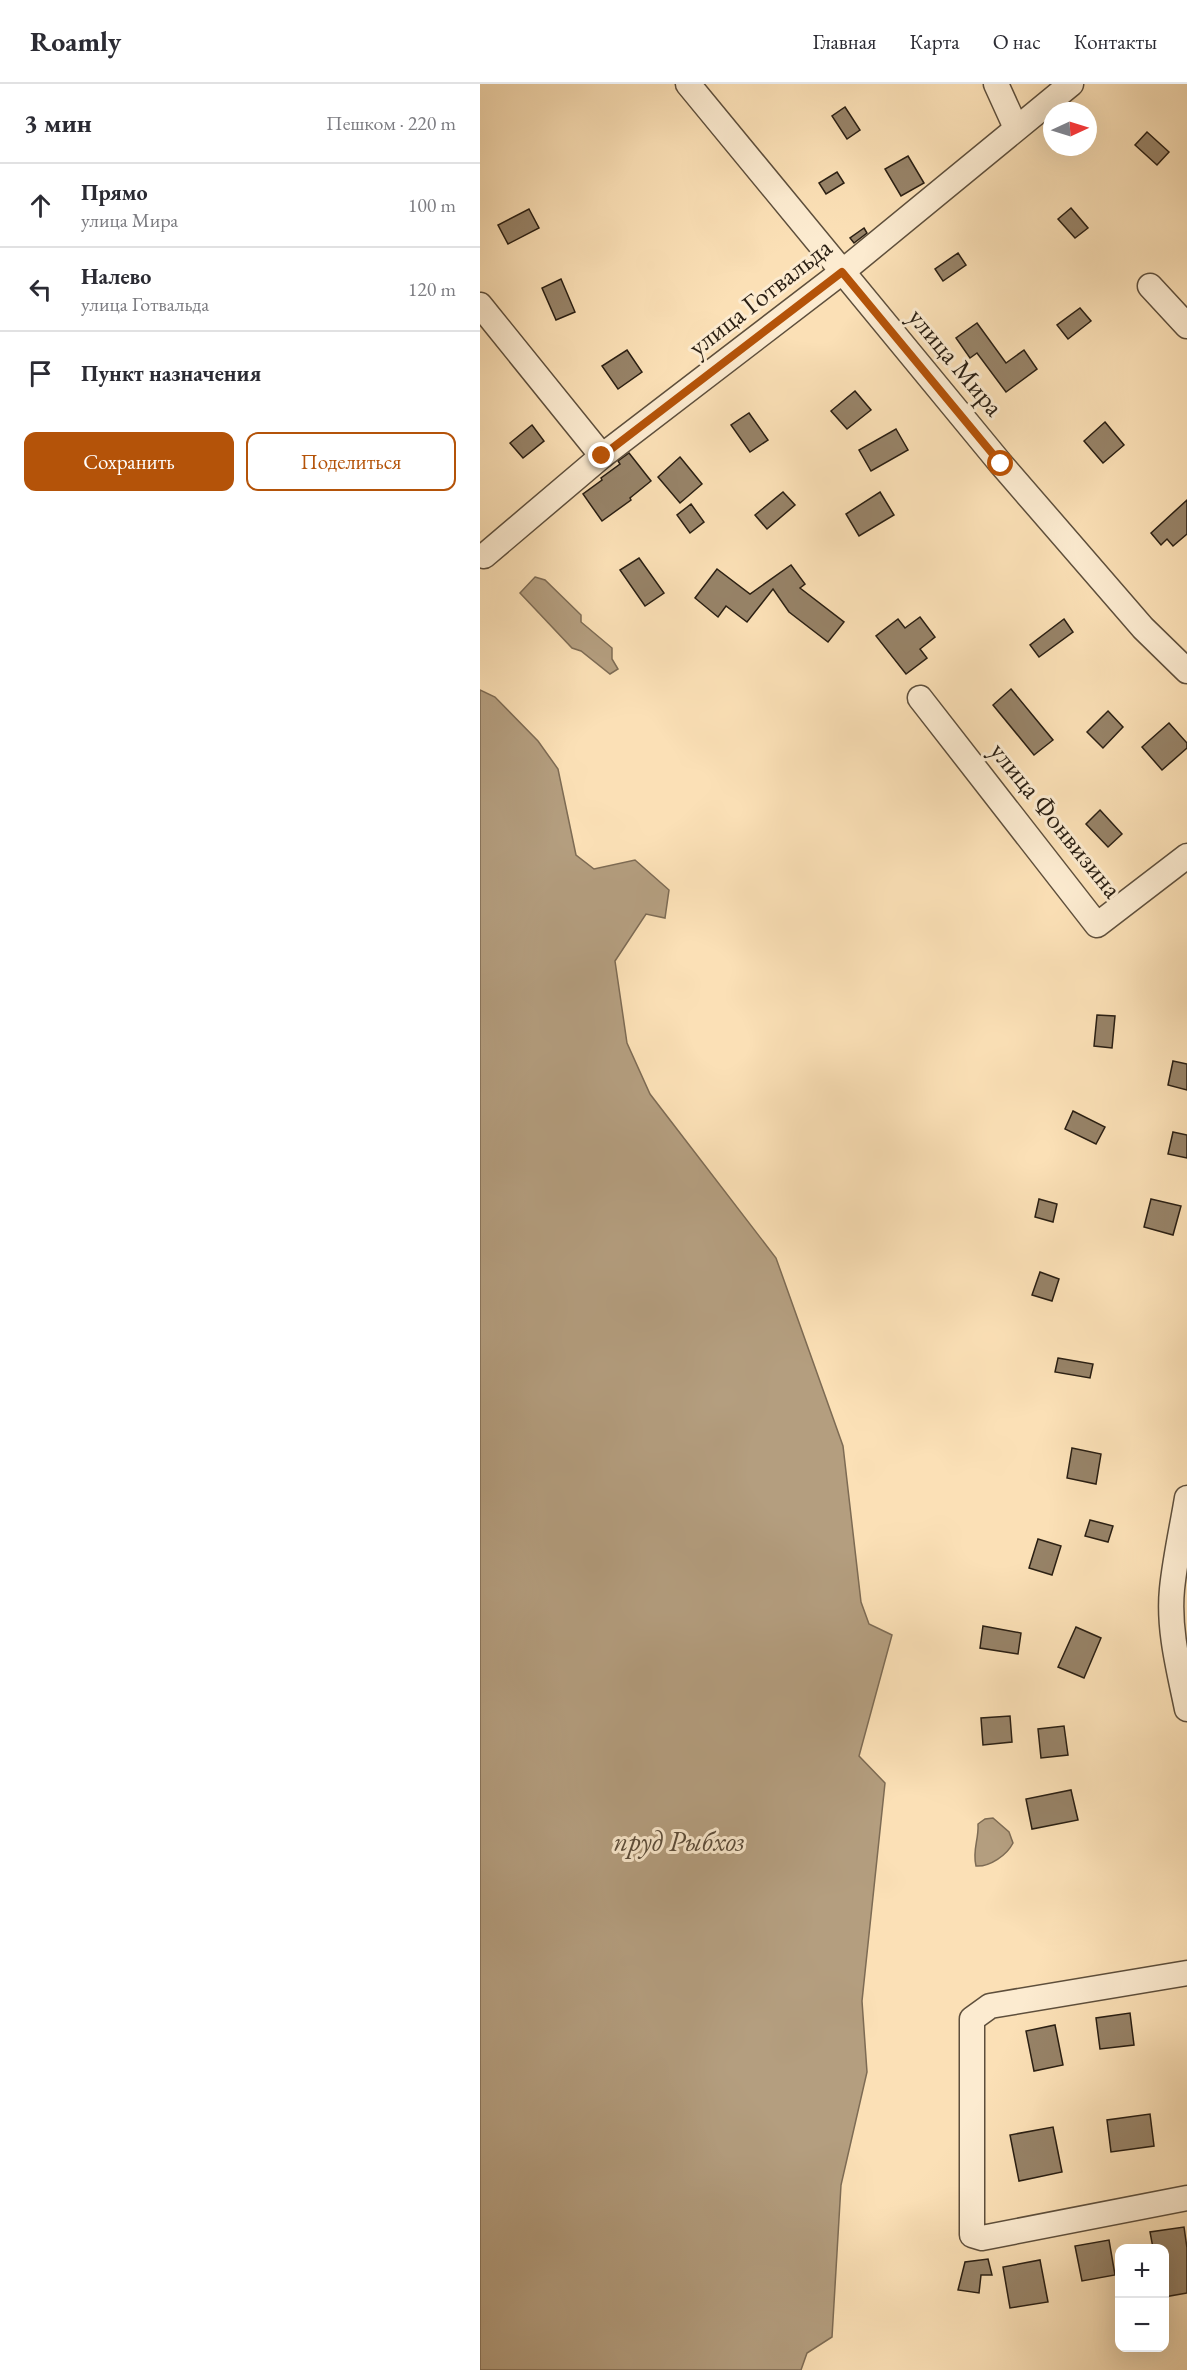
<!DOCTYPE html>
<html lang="ru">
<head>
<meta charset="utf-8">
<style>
  :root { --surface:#fff; --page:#f2f2f3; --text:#2b2b33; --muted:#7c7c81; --line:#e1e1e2; --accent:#b45309 }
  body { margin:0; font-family:"EB Garamond",serif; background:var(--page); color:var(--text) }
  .controls { position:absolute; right:18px; bottom:18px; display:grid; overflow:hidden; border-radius:12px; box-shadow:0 6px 24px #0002 }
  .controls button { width:54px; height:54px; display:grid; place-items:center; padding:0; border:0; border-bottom:2px solid var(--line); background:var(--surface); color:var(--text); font:30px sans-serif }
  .compass { position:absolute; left:563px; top:18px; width:54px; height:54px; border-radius:50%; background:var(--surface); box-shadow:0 6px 24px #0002; rotate:86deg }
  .stop { position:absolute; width:18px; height:18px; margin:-14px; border:4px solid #b45309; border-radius:50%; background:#fff }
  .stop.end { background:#b45309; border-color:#fff; box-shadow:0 2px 6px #0008 }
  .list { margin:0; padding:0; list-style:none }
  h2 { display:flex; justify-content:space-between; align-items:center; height:78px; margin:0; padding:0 24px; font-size:26px }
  h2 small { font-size:20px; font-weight:400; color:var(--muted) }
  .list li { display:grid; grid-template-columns:39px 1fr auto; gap:18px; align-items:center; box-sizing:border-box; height:84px; padding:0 24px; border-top:2px solid var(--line) }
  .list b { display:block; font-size:22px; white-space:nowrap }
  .list p { margin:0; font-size:20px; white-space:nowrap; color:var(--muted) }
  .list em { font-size:20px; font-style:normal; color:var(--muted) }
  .actions { display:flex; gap:12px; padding:18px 24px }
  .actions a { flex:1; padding:14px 0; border:2px solid var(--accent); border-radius:12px; text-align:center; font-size:21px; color:var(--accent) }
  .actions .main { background:var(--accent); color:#fff }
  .icon { flex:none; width:33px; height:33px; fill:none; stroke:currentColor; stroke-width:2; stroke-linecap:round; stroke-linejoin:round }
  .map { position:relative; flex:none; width:707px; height:2286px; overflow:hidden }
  header { display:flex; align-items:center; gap:36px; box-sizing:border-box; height:84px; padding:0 30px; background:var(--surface); border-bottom:2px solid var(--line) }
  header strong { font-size:28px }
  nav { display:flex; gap:33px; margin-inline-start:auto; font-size:21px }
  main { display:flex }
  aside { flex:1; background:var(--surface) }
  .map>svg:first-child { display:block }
</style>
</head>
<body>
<header>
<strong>Roamly</strong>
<nav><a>Главная</a><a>Карта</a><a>О нас</a><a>Контакты</a></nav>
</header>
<main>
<aside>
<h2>3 мин<small>Пешком · 220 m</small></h2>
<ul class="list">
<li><svg class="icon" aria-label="ahead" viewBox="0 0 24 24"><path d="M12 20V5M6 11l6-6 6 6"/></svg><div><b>Прямо</b><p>улица Мира</p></div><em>100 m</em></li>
<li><svg class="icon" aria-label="left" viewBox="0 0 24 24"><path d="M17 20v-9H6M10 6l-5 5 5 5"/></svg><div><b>Налево</b><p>улица Готвальда</p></div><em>120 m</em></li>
<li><svg class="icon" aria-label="arrive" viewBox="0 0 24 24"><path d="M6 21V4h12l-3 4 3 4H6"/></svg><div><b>Пункт назначения</b></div></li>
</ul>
<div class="actions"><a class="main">Сохранить</a><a>Поделиться</a></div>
</aside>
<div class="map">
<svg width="707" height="2286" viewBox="0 0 707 2286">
  <rect width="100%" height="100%" fill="#fbe0b6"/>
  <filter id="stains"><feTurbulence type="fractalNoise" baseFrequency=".00333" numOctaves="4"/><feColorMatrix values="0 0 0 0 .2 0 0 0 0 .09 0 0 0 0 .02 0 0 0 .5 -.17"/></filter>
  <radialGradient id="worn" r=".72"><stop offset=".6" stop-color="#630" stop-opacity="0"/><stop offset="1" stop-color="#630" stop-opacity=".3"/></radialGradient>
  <g fill="#b49e7f" stroke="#7d6b54" stroke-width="1.5">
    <polygon points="55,493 65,496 101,531 101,538 132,564 132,575 138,585 130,590 101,567 92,564 40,509"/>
    <polygon points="0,606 15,613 58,657 78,685 96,771 114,785 155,776 189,806 185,834 166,830 135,877 147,959 170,1010 296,1174 363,1362 381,1518 389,1540 412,1551 379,1672 405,1699 382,1917 387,1988 361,2101 352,2253 327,2269 321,2286 0,2286"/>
    <path d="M513 1734 529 1748 533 1759C527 1771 510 1783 496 1782 492 1766 499 1756 498 1740L505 1735Z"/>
  </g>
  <g fill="#978368" stroke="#2a1f13" stroke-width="1.5">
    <polygon points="365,23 380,46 367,55 352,32"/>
    <polygon points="667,48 689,68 677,81 655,61"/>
    <polygon points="428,72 444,99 421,112 405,85"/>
    <polygon points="357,88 364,99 346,110 339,99"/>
    <polygon points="591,124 608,144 595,154 578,135"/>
    <polygon points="49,125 59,144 28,160 18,141"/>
    <polygon points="384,144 387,149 374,159 370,154"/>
    <polygon points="478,169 486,181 463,197 455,185"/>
    <polygon points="81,195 95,228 76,236 62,204"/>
    <polygon points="600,224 611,237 588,255 577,241"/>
    <polygon points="497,239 526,279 544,266 557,285 526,308 497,269 490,274 476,254"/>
    <polygon points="147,266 162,288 138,305 122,282"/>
    <polygon points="375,307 391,326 367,345 351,327"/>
    <polygon points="269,329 288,356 270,368 251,341"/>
    <polygon points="625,338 644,361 623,379 604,357"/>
    <polygon points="52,341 64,357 43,374 30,359"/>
    <polygon points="416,345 428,366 391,387 379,366"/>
    <polygon points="149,369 171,397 150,414 151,416 122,437 103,410 122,396 121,394 140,380 138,377"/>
    <polygon points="200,373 222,400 200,419 178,393"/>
    <polygon points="303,408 315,421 287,445 275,431"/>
    <polygon points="400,408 414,431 379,452 366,430"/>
    <polygon points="707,416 707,450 693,462 687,455 681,461 671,449"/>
    <polygon points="211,420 224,438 210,449 197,431"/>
    <polygon points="159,474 184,509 165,522 140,486"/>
    <polygon points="311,481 325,500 320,504 364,538 348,558 309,528 293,505 267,538 246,522 238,533 215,514 237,485 270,510"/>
    <polygon points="440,533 455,553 440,565 447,574 426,590 396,552 418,535 425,544"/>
    <polygon points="584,535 593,548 559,573 550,561"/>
    <polygon points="531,605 573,656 554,671 513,621"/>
    <polygon points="628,627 643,643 623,664 607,648"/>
    <polygon points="689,639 707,659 707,664 682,686 662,663"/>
    <polygon points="620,726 642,750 628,763 606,740"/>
    <polygon points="617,931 635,932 632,964 614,962"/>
    <polygon points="693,977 707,980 707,1006 688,1001"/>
    <polygon points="593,1027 625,1043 616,1060 585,1045"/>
    <polygon points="693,1048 707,1051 707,1074 688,1070"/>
    <polygon points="559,1115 577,1120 573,1138 555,1133"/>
    <polygon points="671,1115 701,1122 693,1151 664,1143"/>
    <polygon points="560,1188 579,1195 572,1217 552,1211"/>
    <polygon points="578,1274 613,1280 610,1294 575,1288"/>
    <polygon points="592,1364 621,1370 616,1400 587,1394"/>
    <polygon points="610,1436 633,1442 628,1458 605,1452"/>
    <polygon points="558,1455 581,1462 572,1491 549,1484"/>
    <polygon points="503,1542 541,1549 538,1570 500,1564"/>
    <polygon points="596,1543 621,1554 604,1594 578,1583"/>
    <polygon points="530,1632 532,1658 503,1661 501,1634"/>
    <polygon points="584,1642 588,1671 561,1674 558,1645"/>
    <polygon points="591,1706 598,1736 552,1745 546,1715"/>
    <polygon points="650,1929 654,1961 620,1965 616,1934"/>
    <polygon points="575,1941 583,1981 554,1987 546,1947"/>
    <polygon points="670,2030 674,2062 631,2068 627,2036"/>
    <polygon points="573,2043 582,2088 539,2097 530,2051"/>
    <polygon points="704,2143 707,2164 707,2209 684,2213 684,2164 673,2164 670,2148"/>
    <polygon points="629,2156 635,2191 602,2197 595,2162"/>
    <polygon points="508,2175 512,2191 501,2191 499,2209 478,2206 485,2178"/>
    <polygon points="560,2176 568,2218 530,2224 523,2183"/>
  </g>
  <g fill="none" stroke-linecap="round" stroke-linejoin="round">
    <g stroke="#5e4f3c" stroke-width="27">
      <g id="minor">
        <polyline points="208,0 521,380 663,544 707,587"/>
        <polyline points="516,0 536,44"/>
        <polyline points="670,202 707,242"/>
        <polyline points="0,221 122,372"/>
        <polyline points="4,472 122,372 362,188 591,0"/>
        <polyline points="440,614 617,841 707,772"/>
        <path d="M707 1414C702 1444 695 1475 692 1505 688 1545 699 1586 707 1625"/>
        <polyline points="707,1889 510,1922 492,1935 492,2151 502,2154 707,2114"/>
      </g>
    </g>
    <use href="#minor" stroke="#fcebd0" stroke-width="24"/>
  </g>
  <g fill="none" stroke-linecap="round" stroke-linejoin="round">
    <polyline stroke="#b45309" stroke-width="8" points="122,372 362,188 521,380"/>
  </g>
  <g text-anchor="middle" stroke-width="6" stroke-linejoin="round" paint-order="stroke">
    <g font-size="27" fill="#2a1f13" stroke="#fcebd0">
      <text transform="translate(280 213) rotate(-38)" y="9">улица Готвальда</text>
      <text transform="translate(476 278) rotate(50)" y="9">улица Мира</text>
      <text transform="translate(576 736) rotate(51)" y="9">улица Фонвизина</text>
    </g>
    <g font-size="28" font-style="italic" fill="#5a4b39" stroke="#fcebd0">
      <text x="199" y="1767">пруд Рыбхоз</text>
    </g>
  </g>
  <rect width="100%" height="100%" filter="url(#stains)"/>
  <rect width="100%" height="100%" fill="url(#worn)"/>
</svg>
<div class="controls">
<button>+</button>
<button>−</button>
</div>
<svg class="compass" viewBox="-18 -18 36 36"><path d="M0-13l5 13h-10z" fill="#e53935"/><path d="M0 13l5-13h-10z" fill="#7c7c81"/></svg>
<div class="stop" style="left:521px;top:380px"></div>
<div class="stop end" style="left:122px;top:372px"></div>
</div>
</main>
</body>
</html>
